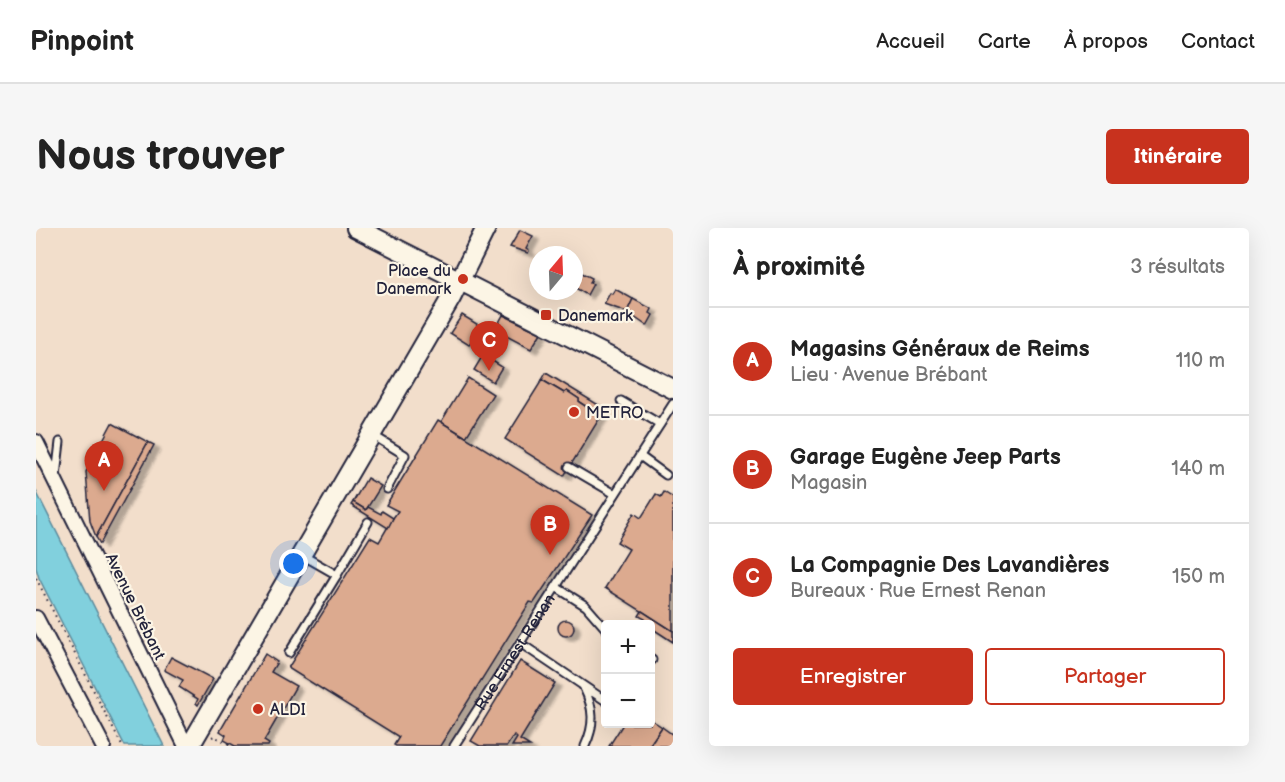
<!DOCTYPE html>
<html lang="fr">
<head>
<meta charset="utf-8">
<style>
  :root { --surface:#fff; --page:#f6f6f6; --text:#222; --muted:#767676; --line:#e0e0e0; --accent:#c8321e }
  body { margin:0; font-family:"Balsamiq Sans",sans-serif; background:var(--page); color:var(--text) }
  .controls { position:absolute; right:18px; bottom:18px; display:grid; overflow:hidden; border-radius:6px; box-shadow:0 6px 24px #0002 }
  .controls button { width:54px; height:54px; display:grid; place-items:center; padding:0; border:0; border-bottom:2px solid var(--line); background:var(--surface); color:var(--text); font:30px sans-serif }
  .compass { position:absolute; left:493px; top:18px; width:54px; height:54px; border-radius:50%; background:var(--surface); box-shadow:0 6px 24px #0002; rotate:19deg }
  .you { position:absolute; left:258px; top:336px; width:21px; height:21px; margin:-15px; border:4px solid #fff; border-radius:50%; background:#1a73e8; box-shadow:0 0 0 9px #1a73e833 }
  .badge { display:grid; place-items:center; width:39px; height:39px; border-radius:50%; background:var(--accent); color:#fff; font-size:20px; font-weight:700 }
  .pin { position:absolute; translate:-50% -50px; filter:drop-shadow(0 2px 3px #0008) }
  .pin::after { content:''; position:absolute; top:32px; width:21px; height:18px; background:inherit; clip-path:polygon(0 0,100% 0,50% 100%) }
  .list { margin:0; padding:0; list-style:none }
  h2 { display:flex; justify-content:space-between; align-items:center; height:78px; margin:0; padding:0 24px; font-size:26px }
  h2 small { font-size:20px; font-weight:400; color:var(--muted) }
  .list li { display:grid; grid-template-columns:39px 1fr auto; gap:18px; align-items:center; box-sizing:border-box; height:108px; padding:0 24px; border-top:2px solid var(--line) }
  .list b { display:block; font-size:22px; white-space:nowrap }
  .list p { margin:0; font-size:20px; white-space:nowrap; color:var(--muted) }
  .list em { font-size:20px; font-style:normal; color:var(--muted) }
  .actions { display:flex; gap:12px; padding:18px 24px }
  .actions a { flex:1; padding:14px 0; border:2px solid var(--accent); border-radius:6px; text-align:center; font-size:21px; color:var(--accent) }
  .actions .main { background:var(--accent); color:#fff }
  .map { position:relative; flex:none; width:637px; height:518px; overflow:hidden; border-radius:6px }
  header { display:flex; align-items:center; gap:36px; box-sizing:border-box; height:84px; padding:0 30px; background:var(--surface); border-bottom:2px solid var(--line) }
  header strong { font-size:28px }
  nav { display:flex; gap:33px; margin-inline-start:auto; font-size:21px }
  .intro { display:flex; align-items:center; justify-content:space-between; box-sizing:border-box; height:144px; padding:0 36px }
  h1 { margin:0; font-size:42px }
  .button { padding:15px 27px; border-radius:6px; background:var(--accent); color:#fff; font-size:21px; font-weight:700 }
  main { display:flex; gap:36px; padding:0 36px }
  aside { flex:1; background:var(--surface); border-radius:6px; box-shadow:0 6px 24px #0002 }
  .map>svg:first-child { display:block }
</style>
</head>
<body>
<header>
<strong>Pinpoint</strong>
<nav><a>Accueil</a><a>Carte</a><a>À propos</a><a>Contact</a></nav>
</header>
<div class="intro"><h1>Nous trouver</h1><a class="button">Itinéraire</a></div>
<main>
<div class="map">
<svg width="637" height="518" viewBox="0 0 637 518">
  <defs>
    <filter id="shadow"><feDropShadow dx="6" dy="4" stdDeviation="1.5" flood-color="#0004"/></filter>
  </defs>
  <rect width="100%" height="100%" fill="#f2decb"/>
  <filter id="ink" filterUnits="userSpaceOnUse"><feTurbulence type="fractalNoise" baseFrequency=".0167" numOctaves="2"/><feDisplacementMap in="SourceGraphic" scale="12" xChannelSelector="R" yChannelSelector="G"/><feConvolveMatrix kernelMatrix="1 2 1 2 8 2 1 2 1" color-interpolation-filters="sRGB"/></filter>
  <g filter="url(#ink)">
    <polygon fill="#81d0dd" stroke="#5b8a9c" stroke-width="1.5" points="0,263 128,518 89,518 3,350 0,340"/>
    <g fill="#dcaa8f" stroke="#22223b" stroke-width="1.5" filter="url(#shadow)">
      <polygon points="484,2 497,8 490,21 493,23 492,25 474,19"/>
      <polygon points="538,41 556,50 554,55 557,56 551,67 538,59"/>
      <polygon points="579,61 597,71 591,84 568,76 574,65 576,66"/>
      <polygon points="597,71 616,81 614,85 617,87 611,98 591,84"/>
      <polygon points="426,87 444,98 433,117 414,105"/>
      <polygon points="467,87 505,105 495,121 459,102"/>
      <polygon points="447,127 466,139 457,154 438,142"/>
      <polygon points="510,145 569,181 565,188 543,174 543,171 531,163 528,165 506,152"/>
      <polygon points="432,150 457,166 430,209 405,194"/>
      <polygon points="506,152 528,165 531,163 543,171 543,174 565,188 528,248 469,211"/>
      <polygon points="402,192 556,287 498,375 494,374 404,518 360,518 358,517 363,509 252,440 334,309 343,314 357,290 362,283 350,277"/>
      <polygon points="76,195 112,214 60,309 54,293 50,244"/>
      <polygon points="112,214 118,217 64,316 60,309"/>
      <polygon points="331,250 345,258 330,282 317,274"/>
      <polygon points="628,264 637,270 637,403 569,360 593,321 581,314 598,285 605,290 620,266 625,269"/>
      <polygon points="317,274 330,282 332,279 345,286 346,283 357,290 352,300 315,277"/>
      <polygon points="606,383 637,403 637,414 614,399 614,397 611,397 609,391 603,388"/>
      <circle cx="530" cy="400" r="8"/>
      <polygon points="229,426 241,434 235,444 260,458 228,513 233,516 232,518 199,518 188,512 190,507 184,503"/>
      <polygon points="135,429 177,451 162,477 160,475 162,471 143,459 147,452 128,442"/>
      <polygon points="484,433 519,455 484,512 494,518 476,518 481,510 478,507 471,518 444,518 435,513"/>
      <polygon points="614,491 626,499 613,518 573,518 587,496 614,496"/>
      <polygon points="626,499 637,507 637,518 613,518"/>
    </g>
    <g fill="none" stroke-linecap="round" stroke-linejoin="round">
      <g stroke="#22223b" stroke-width="11">
        <g id="lane">
          <polyline points="585,173 624,196"/>
          <polyline points="338,208 369,227 351,261"/>
          <polyline points="604,228 630,247"/>
          <polyline points="533,239 579,266"/>
          <polyline points="20,248 24,214"/>
          <polyline points="301,347 332,294"/>
          <polyline points="520,359 550,378 570,401"/>
          <polyline points="484,415 570,473"/>
          <polyline points="253,425 301,347 266,327"/>
          <polyline points="614,431 616,432"/>
          <path d="M548 460C558 480 559 497 549 518"/>
          <path id="s1" d="M418 518 637 176"/>
        </g>
      </g>
      <g stroke="#22223b" stroke-width="18">
        <g id="street">
          <polyline points="0,214 150,518"/>
          <polyline points="0,390 67,518"/>
        </g>
      </g>
      <g stroke="#22223b" stroke-width="22">
        <g id="secondary">
          <polyline points="320,0 637,161"/>
          <polyline points="154,518 415,70 450,0"/>
        </g>
      </g>
      <g stroke="#22223b" stroke-width="2" stroke-dasharray="1.5 4.5" stroke-linecap="butt">
        <polyline points="0,350 86,518"/>
        <polyline points="176,509 178,508 196,518"/>
      </g>
      <use href="#lane" stroke="#fcf5e5" stroke-width="7"/>
      <use href="#street" stroke="#fcf5e5" stroke-width="14"/>
      <use href="#secondary" stroke="#fcf5e5" stroke-width="18"/>
    </g>
  </g>
  <g fill="#c8321e" stroke="#fcf5e5" stroke-width="2">
    <circle cx="427" cy="51" r="6"/>
    <rect x="504" y="81" width="12" height="12" rx="3"/>
    <circle cx="538" cy="184" r="6"/>
    <circle cx="222" cy="481" r="6"/>
  </g>
  <g text-anchor="middle" stroke-width="4.5" stroke-linejoin="round" paint-order="stroke">
    <g font-size="16" fill="#22223b" stroke="#fcf5e5" text-anchor="start">
      <text x="415" y="48" text-anchor="end">Place du<tspan x="415" dy="18">Danemark</tspan></text>
      <text x="522" y="93">Danemark</text>
      <text x="550" y="190">METRO</text>
      <text x="234" y="487">ALDI</text>
    </g>
    <g font-size="16" fill="#22223b" stroke="#fcf5e5">
      <text transform="translate(100 378) rotate(64)" y="6">Avenue Brébant</text>
      <text dy="6" stroke="none"><textPath href="#s1" startOffset="112">Rue Ernest Renan</textPath></text>
    </g>
  </g>
</svg>
<div class="controls">
<button>+</button>
<button>−</button>
</div>
<svg class="compass" viewBox="-18 -18 36 36"><path d="M0-13l5 13h-10z" fill="#e53935"/><path d="M0 13l5-13h-10z" fill="#767676"/></svg>
<div class="you"></div>
<div class="pin badge" style="left:68px;top:263px">A</div>
<div class="pin badge" style="left:514px;top:327px">B</div>
<div class="pin badge" style="left:453px;top:143px">C</div>
</div>
<aside>
<h2>À proximité<small>3 résultats</small></h2>
<ul class="list">
<li><span class="badge">A</span><div><b>Magasins Généraux de Reims</b><p>Lieu · Avenue Brébant</p></div><em>110 m</em></li>
<li><span class="badge">B</span><div><b>Garage Eugène Jeep Parts</b><p>Magasin</p></div><em>140 m</em></li>
<li><span class="badge">C</span><div><b>La Compagnie Des Lavandières</b><p>Bureaux · Rue Ernest Renan</p></div><em>150 m</em></li>
</ul>
<div class="actions"><a class="main">Enregistrer</a><a>Partager</a></div>
</aside>
</main>
</body>
</html>
